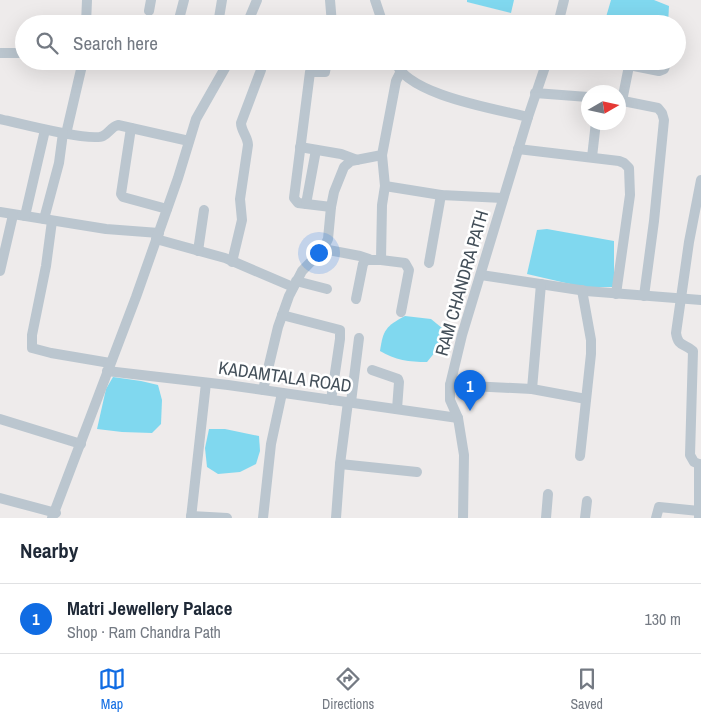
<!DOCTYPE html>
<html lang="en">
<head>
<meta charset="utf-8">
<style>
  :root { --surface:#fff; --page:#f6f6f7; --text:#1f2937; --muted:#747a83; --line:#e0e1e3; --accent:#106ce3 }
  body { margin:0; font-family:"Archivo Narrow",sans-serif; background:var(--page); color:var(--text) }
  .compass { position:absolute; left:581px; top:85px; width:45px; height:45px; border-radius:50%; background:var(--surface); box-shadow:0 5px 20px #0002; rotate:81deg }
  .you { position:absolute; left:318px; top:252px; width:18px; height:18px; margin:-12px; border:4px solid #fff; border-radius:50%; background:#1a73e8; box-shadow:0 0 0 8px #1a73e833 }
  .badge { display:grid; place-items:center; width:32px; height:32px; border-radius:50%; background:var(--accent); color:#fff; font-size:16px; font-weight:700 }
  .pin { position:absolute; translate:-50% -41px; filter:drop-shadow(0 1px 2px #0008) }
  .pin::after { content:''; position:absolute; top:26px; width:18px; height:15px; background:inherit; clip-path:polygon(0 0,100% 0,50% 100%) }
  .list { margin:0; padding:0; list-style:none }
  h2 { display:flex; justify-content:space-between; align-items:center; height:65px; margin:0; padding:0 20px; font-size:21px }
  h2 small { font-size:16px; font-weight:400; color:var(--muted) }
  .list li { display:grid; grid-template-columns:32px 1fr auto; gap:15px; align-items:center; box-sizing:border-box; height:70px; padding:0 20px; border-top:1px solid var(--line) }
  .list b { display:block; font-size:19px; white-space:nowrap }
  .list p { margin:0; font-size:16px; white-space:nowrap; color:var(--muted) }
  .list em { font-size:16px; font-style:normal; color:var(--muted) }
  .icon { flex:none; width:28px; height:28px; fill:none; stroke:currentColor; stroke-width:2; stroke-linecap:round; stroke-linejoin:round }
  .map { position:relative; flex:none; width:701px; height:518px; overflow:hidden }
  .search { position:absolute; background:var(--surface); box-shadow:0 5px 20px #0002; left:15px; right:15px; top:15px; height:55px; display:flex; align-items:center; gap:12px; box-sizing:border-box; padding:0 18px; border-radius:28px; color:var(--muted); font-size:19px }
  .sheet { height:135px; background:var(--surface) }
  nav { display:flex; justify-content:space-around; align-items:center; box-sizing:border-box; height:70px; border-top:1px solid var(--line); background:var(--surface); font-size:14px; color:var(--muted) }
  nav a { display:grid; justify-items:center; gap:2px }
  nav .on { color:var(--accent) }
  .map>svg:first-child { display:block }
</style>
</head>
<body>
<div class="map">
<svg width="701" height="518" viewBox="0 0 701 518">
  <rect width="100%" height="100%" fill="#eeebeb"/>
  <g fill="#80d8ef">
    <polygon points="467,0 514,0 511,13 467,2"/>
    <polygon points="611,0 654,0 669,6 668,24 604,24"/>
    <polygon points="547,229 614,241 614,287 583,287 527,274 537,230"/>
    <path d="M405 316 431 319 442 328 440 346 427 362C409 362 395 360 380 351 383 330 386 326 405 316Z"/>
    <polygon points="113,377 141,381 158,385 162,400 161,424 152,433 122,432 97,429 106,389"/>
    <polygon points="209,429 225,429 259,436 260,451 256,464 240,472 218,474 207,467 205,448"/>
  </g>
  <g fill="none" stroke-linecap="round" stroke-linejoin="round">
    <g stroke="#bbc6cf" stroke-width="10">
      <polyline points="330,0 332,24"/>
      <polyline points="375,0 383,24"/>
      <polyline points="149,11 151,0"/>
      <polyline points="178,23 184,0"/>
      <polyline points="86,24 87,0"/>
      <polyline points="218,24 222,0"/>
      <polyline points="247,24 257,0"/>
      <polyline points="558,24 564,0"/>
      <polyline points="0,53 24,53"/>
      <polyline points="327,61 325,72 310,72 294,198 298,203 331,207"/>
      <path d="M395 61C406 95 496 109 528 117"/>
      <polyline points="629,65 659,71 664,69 667,61"/>
      <polyline points="535,93 588,97"/>
      <polyline points="618,100 658,108 662,113 664,120 654,221 644,296"/>
      <polyline points="622,101 630,61"/>
      <path d="M0 119C17 123 91 142 103 136 109 133 111 127 118 125L189 141"/>
      <polyline points="131,128 121,194 123,197 167,209"/>
      <polyline points="66,134 83,61"/>
      <polyline points="300,147 341,154 357,160"/>
      <polyline points="518,149 619,161 624,163 629,168 630,195 616,294"/>
      <polyline points="592,157 596,122"/>
      <path d="M701 180 689 242 676 333C678 347 684 343 693 351L690 455 694 462 701 465"/>
      <polyline points="385,186 441,195 503,198"/>
      <polyline points="306,204 316,150"/>
      <polyline points="0,212 106,229 159,233"/>
      <polyline points="25,216 45,130"/>
      <polyline points="44,219 59,163 63,133"/>
      <polyline points="52,221 46,266 32,335 32,348 51,353 110,363"/>
      <polyline points="156,239 225,258 293,287"/>
      <polyline points="323,249 360,256 369,259"/>
      <polyline points="198,251 204,210"/>
      <polyline points="381,260 382,205 385,186 382,155"/>
      <path d="M232 262 242 220 240 199 248 145C248 137 241 131 241 123L261 70C261 64 257 63 252 61"/>
      <polyline points="429,263 441,195"/>
      <polyline points="0,271 13,215"/>
      <polyline points="481,275 586,291 701,300"/>
      <polyline points="296,281 327,289"/>
      <polyline points="356,299 363,264 366,260 381,260 405,263 409,270 401,312"/>
      <polyline points="282,315 340,330 340,339 331,400"/>
      <polyline points="372,370 398,379 399,382 397,409"/>
      <polyline points="107,371 228,385 458,418"/>
      <polyline points="450,385 532,389 586,399"/>
      <polyline points="532,389 541,284"/>
      <polyline points="263,390 278,327 289,296 302,271 323,249 328,239 331,207 334,192 344,167 351,161 382,155 396,81 401,71"/>
      <polyline points="351,402 359,338"/>
      <polyline points="0,419 81,444"/>
      <polyline points="580,456 591,354 591,340 582,290"/>
      <polyline points="340,464 417,472"/>
      <polyline points="0,498 56,513"/>
      <polyline points="191,516 227,518"/>
      <polyline points="52,518 136,297 178,178 196,119 229,61"/>
      <polyline points="191,518 206,383"/>
      <polyline points="263,518 271,444 282,393"/>
      <polyline points="336,518 340,464 348,402"/>
      <polyline points="463,518 464,455 458,418 450,400 450,385 462,335 528,117 547,61"/>
      <polyline points="546,518 548,494"/>
      <polyline points="585,518 587,501"/>
      <polyline points="656,518 659,507 699,511"/>
      <polyline points="699,518 699,464"/>
    </g>
  </g>
  <g text-anchor="middle" stroke-width="5" stroke-linejoin="round" paint-order="stroke">
    <g font-size="18" fill="#434f59" stroke="#fff">
      <text transform="translate(462 283) rotate(-74)" y="6">RAM CHANDRA PATH</text>
      <text transform="translate(285 377) rotate(8)" y="6">KADAMTALA ROAD</text>
    </g>
  </g>
</svg>
<svg class="compass" viewBox="-18 -18 36 36"><path d="M0-13l5 13h-10z" fill="#e53935"/><path d="M0 13l5-13h-10z" fill="#747a83"/></svg>
<div class="you"></div>
<div class="pin badge" style="left:470px;top:411px">1</div>
<div class="search"><svg class="icon" aria-label="search" viewBox="0 0 24 24"><circle cx="10" cy="10" r="6"/><path d="M15 15l6 6"/></svg>Search here</div>
</div>
<section class="sheet">
<h2>Nearby<small></small></h2>
<ul class="list">
<li><span class="badge">1</span><div><b>Matri Jewellery Palace</b><p>Shop · Ram Chandra Path</p></div><em>130 m</em></li>
</ul>
</section>
<nav>
<a class="on"><svg class="icon" aria-label="map" viewBox="0 0 24 24"><path d="M3 6l6-2 6 2 6-2v14l-6 2-6-2-6 2zM9 4v14M15 6v14"/></svg>Map</a>
<a><svg class="icon" aria-label="directions" viewBox="0 0 24 24"><path d="M12 3l9 9-9 9-9-9zM9 14v-3h6M13 9l2 2-2 2"/></svg>Directions</a>
<a><svg class="icon" aria-label="saved" viewBox="0 0 24 24"><path d="M7 4h10v16l-5-4-5 4z"/></svg>Saved</a>
</nav>
</body>
</html>
